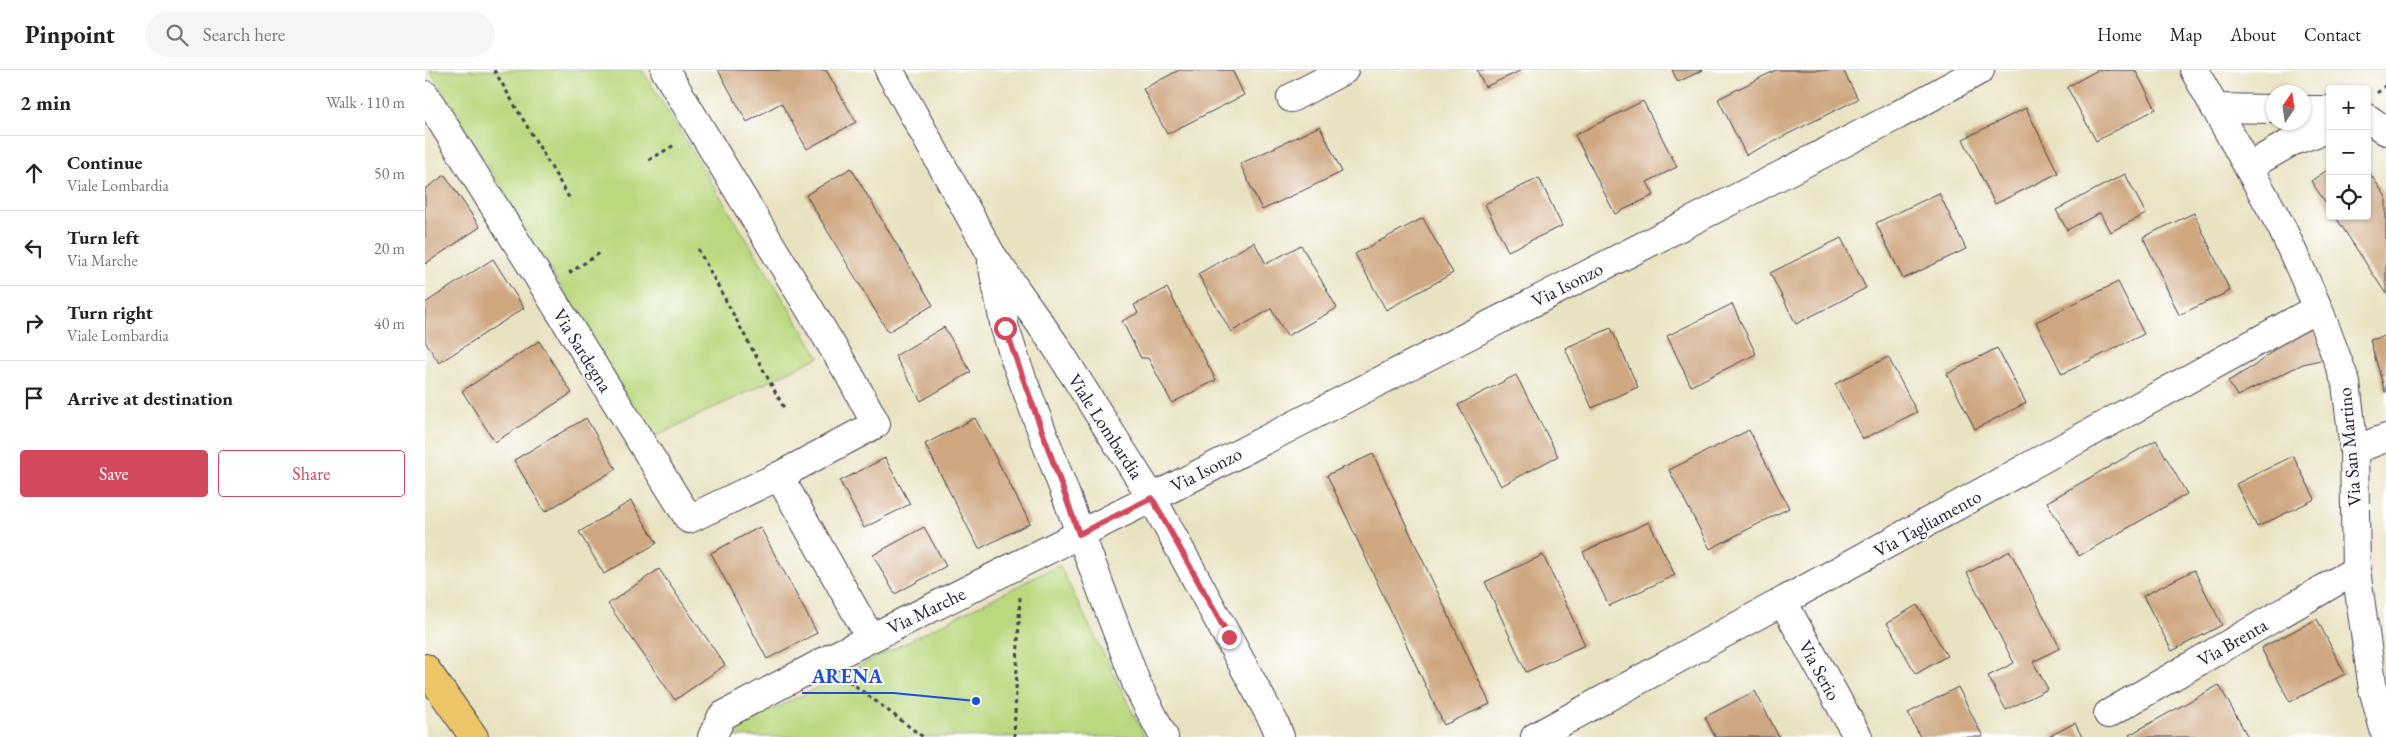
<!DOCTYPE html>
<html lang="en">
<head>
<meta charset="utf-8">
<style>
  :root { --surface:#fff; --page:#f6f6f6; --text:#222; --muted:#767676; --line:#e0e0e0; --accent:#d1495b }
  body { margin:0; font-family:"EB Garamond",serif; background:var(--page); color:var(--text) }
  .controls { position:absolute; right:15px; top:15px; display:grid; overflow:hidden; border-radius:5px; box-shadow:0 1px 4px #0004 }
  .controls button { width:45px; height:45px; display:grid; place-items:center; padding:0; border:0; border-bottom:1px solid var(--line); background:var(--surface); color:var(--text); font:25px sans-serif }
  .compass { position:absolute; left:1841px; top:15px; width:45px; height:45px; border-radius:50%; background:var(--surface); box-shadow:0 1px 4px #0004; rotate:13deg }
  .stop { position:absolute; width:15px; height:15px; margin:-11px; border:4px solid #d1495b; border-radius:50%; background:#fff }
  .stop.end { background:#d1495b; border-color:#fff; box-shadow:0 1px 5px #0008 }
  .list { margin:0; padding:0; list-style:none }
  h2 { display:flex; justify-content:space-between; align-items:center; height:65px; margin:0; padding:0 20px; font-size:21px }
  h2 small { font-size:16px; font-weight:400; color:var(--muted) }
  .list li { display:grid; grid-template-columns:32px 1fr auto; gap:15px; align-items:center; box-sizing:border-box; height:75px; padding:0 20px; border-top:1px solid var(--line) }
  .list b { display:block; font-size:19px; white-space:nowrap }
  .list p { margin:0; font-size:16px; white-space:nowrap; color:var(--muted) }
  .list em { font-size:16px; font-style:normal; color:var(--muted) }
  .actions { display:flex; gap:10px; padding:15px 20px }
  .actions a { flex:1; padding:11px 0; border:1px solid var(--accent); border-radius:5px; text-align:center; font-size:18px; color:var(--accent) }
  .actions .main { background:var(--accent); color:#fff }
  .icon { flex:none; width:28px; height:28px; fill:none; stroke:currentColor; stroke-width:2; stroke-linecap:round; stroke-linejoin:round }
  .map { position:relative; flex:none; width:1961px; height:667px; overflow:hidden }
  header { display:flex; align-items:center; gap:30px; box-sizing:border-box; height:70px; padding:0 25px; background:var(--surface); border-bottom:1px solid var(--line) }
  header strong { font-size:24px }
  nav { display:flex; gap:28px; margin-inline-start:auto; font-size:18px }
  .search { width:350px; height:45px; background:var(--page); display:flex; align-items:center; gap:12px; box-sizing:border-box; padding:0 18px; border-radius:28px; color:var(--muted); font-size:19px }
  main { display:flex }
  aside { flex:1; background:var(--surface) }
  .map>svg:first-child { display:block }
</style>
</head>
<body>
<header>
<strong>Pinpoint</strong>
<div class="search"><svg class="icon" aria-label="search" viewBox="0 0 24 24"><circle cx="10" cy="10" r="6"/><path d="M15 15l6 6"/></svg>Search here</div>
<nav><a>Home</a><a>Map</a><a>About</a><a>Contact</a></nav>
</header>
<main>
<aside>
<h2>2 min<small>Walk · 110 m</small></h2>
<ul class="list">
<li><svg class="icon" aria-label="ahead" viewBox="0 0 24 24"><path d="M12 20V5M6 11l6-6 6 6"/></svg><div><b>Continue</b><p>Viale Lombardia</p></div><em>50 m</em></li>
<li><svg class="icon" aria-label="left" viewBox="0 0 24 24"><path d="M17 20v-9H6M10 6l-5 5 5 5"/></svg><div><b>Turn left</b><p>Via Marche</p></div><em>20 m</em></li>
<li><svg class="icon" aria-label="right" viewBox="0 0 24 24"><path d="M7 20v-9h11M14 6l5 5-5 5"/></svg><div><b>Turn right</b><p>Viale Lombardia</p></div><em>40 m</em></li>
<li><svg class="icon" aria-label="arrive" viewBox="0 0 24 24"><path d="M6 21V4h12l-3 4 3 4H6"/></svg><div><b>Arrive at destination</b></div></li>
</ul>
<div class="actions"><a class="main">Save</a><a>Share</a></div>
</aside>
<div class="map">
<svg width="1961" height="667" viewBox="0 0 1961 667">
  <rect width="100%" height="100%" fill="#fff"/>
  <filter id="ink" filterUnits="userSpaceOnUse"><feTurbulence type="fractalNoise" baseFrequency=".02" numOctaves="2"/><feDisplacementMap in="SourceGraphic" scale="10" xChannelSelector="R" yChannelSelector="G"/><feConvolveMatrix kernelMatrix="1 2 1 2 8 2 1 2 1" color-interpolation-filters="sRGB"/></filter>
  <filter id="wash" filterUnits="userSpaceOnUse"><feTurbulence type="fractalNoise" baseFrequency=".0096" numOctaves="4" result="noise"/><feDisplacementMap in="SourceGraphic" scale="20" xChannelSelector="R" yChannelSelector="G"/><feGaussianBlur stdDeviation="1.12" result="paint"/><feColorMatrix in="noise" values="0 0 0 0 0 0 0 0 0 0 0 0 0 0 0 0 0 1.4 0 .05"/><feComposite in="paint" operator="in"/></filter>
  <g filter="url(#wash)">
    <rect width="100%" height="100%" fill="#e9e2c1"/>
    <g fill="#bad87e" stroke="#6e7d5c">
      <polygon points="5,0 217,0 394,287 227,368"/>
      <polygon points="634,495 720,667 299,667 298,665"/>
    </g>
    <g id="blocks">
      <g fill="#cea67f">
        <polygon points="293,0 401,0 431,52 382,79 356,33 322,52"/>
        <polygon points="754,0 807,0 819,25 742,64 718,19"/>
        <polygon points="1052,0 1097,0 1060,17"/>
        <polygon points="1247,0 1278,0 1253,12"/>
        <polygon points="1351,0 1418,0 1433,29 1321,85 1293,29"/>
        <polygon points="1673,0 1710,0 1731,39 1671,71 1642,17"/>
        <polygon points="1218,31 1252,97 1222,112 1229,125 1190,144 1150,65"/>
        <polygon points="1601,38 1633,103 1570,134 1538,69"/>
        <polygon points="895,56 917,102 837,140 815,94"/>
        <polygon points="426,98 508,235 463,262 381,125"/>
        <polygon points="1905,98 1905,139 1886,111"/>
        <polygon points="1942,99 1961,127 1961,224 1910,146 1942,146"/>
        <polygon points="1700,104 1721,144 1685,162 1675,143 1642,160 1631,140"/>
        <polygon points="20,105 55,157 0,194 0,119"/>
        <polygon points="1114,108 1137,156 1083,181 1060,134"/>
        <polygon points="1514,123 1541,179 1478,209 1451,153"/>
        <polygon points="1769,143 1805,221 1754,245 1718,167"/>
        <polygon points="998,148 1028,203 961,240 930,184"/>
        <polygon points="1416,168 1441,218 1371,254 1345,203"/>
        <polygon points="829,172 841,194 876,175 912,238 862,266 846,239 806,262 773,204"/>
        <polygon points="68,189 99,238 14,293 0,271 0,233"/>
        <polygon points="1693,212 1719,264 1637,304 1611,252"/>
        <polygon points="742,218 791,310 747,333 723,288 716,288 697,251 713,243 709,235"/>
        <polygon points="1307,234 1331,284 1266,316 1242,266"/>
        <polygon points="1886,250 1900,289 1878,294 1812,326 1803,311 1829,296"/>
        <polygon points="519,257 546,302 496,331 470,286"/>
        <polygon points="1186,258 1213,317 1167,338 1140,278"/>
        <polygon points="1961,266 1961,322 1960,322 1945,270"/>
        <polygon points="114,271 147,323 70,372 37,321"/>
        <polygon points="1572,278 1601,333 1550,359 1522,304"/>
        <polygon points="1463,287 1492,342 1438,369 1410,314"/>
        <polygon points="1091,305 1133,386 1076,416 1033,335"/>
        <polygon points="161,348 191,399 120,442 89,390"/>
        <polygon points="550,348 605,453 554,479 500,374"/>
        <polygon points="1324,360 1364,438 1285,479 1244,400"/>
        <polygon points="1731,370 1762,424 1654,486 1622,432"/>
        <polygon points="948,384 1065,634 1019,655 902,405"/>
        <polygon points="1868,386 1890,429 1832,457 1811,414"/>
        <polygon points="460,388 485,434 439,458 415,411"/>
        <polygon points="206,431 232,473 179,504 154,462"/>
        <polygon points="1224,452 1250,505 1184,536 1158,482"/>
        <polygon points="335,457 392,563 342,589 286,483"/>
        <polygon points="499,457 521,496 470,524 448,485"/>
        <polygon points="1585,481 1635,578 1608,592 1623,619 1581,640 1563,606 1589,593 1542,503"/>
        <polygon points="1118,485 1160,575 1101,602 1060,512"/>
        <polygon points="234,499 300,595 250,630 183,534"/>
        <polygon points="1769,500 1797,555 1747,581 1718,526"/>
        <polygon points="1492,535 1522,586 1491,604 1462,553"/>
        <polygon points="1892,549 1920,604 1865,632 1836,578"/>
        <polygon points="1794,615 1823,667 1706,667 1704,665"/>
        <polygon points="1533,617 1558,667 1495,667 1483,643"/>
        <polygon points="1330,621 1354,667 1290,667 1280,647"/>
        <polygon points="1650,653 1657,667 1623,667"/>
      </g>
    </g>
  </g>
  <g filter="url(#ink)">
    <use href="#blocks" fill-opacity="0" stroke="#403f4f" stroke-width="1"/>
    <g fill="none" stroke-linecap="round" stroke-linejoin="round">
      <g stroke="#403f4f" stroke-width="30">
        <g id="minor">
          <polyline points="464,0 566,184 630,275 727,428 850,654 855,667"/>
          <polyline points="1769,0 1857,158 1893,238 1921,313 1929,380 1931,500 1948,619 1961,666"/>
          <polyline points="0,25 264,449 354,406 451,354 424,304 240,0"/>
          <polyline points="866,28 919,0"/>
          <polyline points="1790,38 1848,39"/>
          <polyline points="1878,40 1905,40"/>
          <polyline points="1942,48 1961,61"/>
          <polyline points="1823,97 1868,71 1905,58"/>
          <polyline points="567,193 580,258 591,292 712,615 739,667"/>
          <polyline points="1929,380 1961,368"/>
          <polyline points="354,406 445,567"/>
          <polyline points="1358,532 1433,667"/>
          <polyline points="1683,644 1931,500"/>
          <polyline points="287,667 297,646 402,590 727,428 1473,45 1555,0"/>
          <polyline points="1110,667 1893,238"/>
        </g>
      </g>
      <g stroke="#403f4f" stroke-width="30">
        <polyline id="major" points="0,598 49,667"/>
      </g>
      <g stroke="#403f4f" stroke-width="3" stroke-dasharray="4 4" stroke-linecap="butt">
        <polyline points="69,0 146,131"/>
        <polyline points="1952,23 1961,15"/>
        <polyline points="224,90 251,74"/>
        <polyline points="273,179 359,338"/>
        <polyline points="144,203 175,183"/>
        <polyline points="424,611 498,667"/>
        <polyline points="589,667 595,526"/>
      </g>
      <use href="#minor" stroke="#fff" stroke-width="28"/>
      <use href="#major" stroke="#edc569" stroke-width="28"/>
    </g>
  </g>
  <g fill="none" stroke-linecap="round" stroke-linejoin="round" filter="url(#ink)">
    <polyline stroke="#d1495b" stroke-width="6" points="580,258 654,464 727,428 804,567"/>
  </g>
  <g text-anchor="middle" stroke-width="4" stroke-linejoin="round" paint-order="stroke">
    <g font-size="19" fill="#22223b" stroke="#fff">
      <text transform="translate(1142 214) rotate(-27)" y="7">Via Isonzo</text>
      <text transform="translate(158 280) rotate(58)" y="7">Via Sardegna</text>
      <text transform="translate(681 356) rotate(57)" y="7">Viale Lombardia</text>
      <text transform="translate(1924 377) rotate(-95)" y="7">Via San Martino</text>
      <text transform="translate(781 399) rotate(-27)" y="7">Via Isonzo</text>
      <text transform="translate(1502 453) rotate(-29)" y="7">Via Tagliamento</text>
      <text transform="translate(501 540) rotate(-26)" y="7">Via Marche</text>
      <text transform="translate(1807 572) rotate(-30)" y="7">Via Brenta</text>
      <text transform="translate(1395 600) rotate(61)" y="7">Via Serio</text>
    </g>
  </g>
  <path fill="none" stroke="#1d4ed8" stroke-width="2" d="M551 631L468 623H377"/>
  <circle fill="#1d4ed8" stroke="#fff" stroke-width="2" cx="551" cy="631" r="5"/>
  <g font-size="20" text-anchor="middle" font-weight="bold" fill="#1d4ed8" stroke="#fff" stroke-width="4" stroke-linejoin="round" paint-order="stroke">
    <text x="422" y="613">ARENA</text>
  </g>
</svg>
<div class="controls">
<button>+</button>
<button>−</button>
<button><svg class="icon" aria-label="locate" viewBox="0 0 24 24"><circle cx="12" cy="12" r="6"/><path d="M12 2v4M12 18v4M2 12h4M18 12h4"/></svg></button>
</div>
<svg class="compass" viewBox="-18 -18 36 36"><path d="M0-13l5 13h-10z" fill="#e53935"/><path d="M0 13l5-13h-10z" fill="#767676"/></svg>
<div class="stop" style="left:580px;top:258px"></div>
<div class="stop end" style="left:804px;top:567px"></div>
</div>
</main>
</body>
</html>
